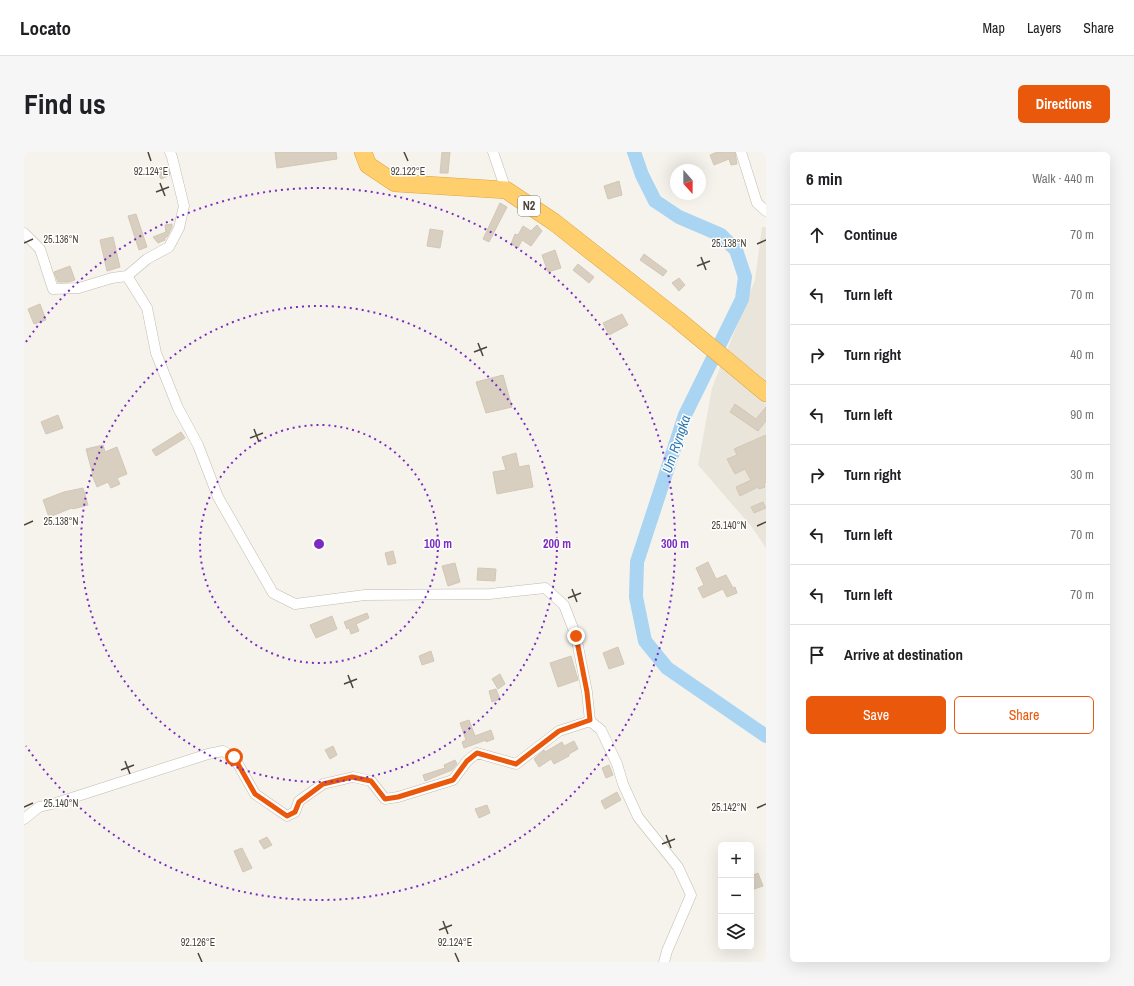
<!DOCTYPE html>
<html lang="en">
<head>
<meta charset="utf-8">
<style>
  :root { --surface:#fff; --page:#f6f6f6; --text:#202124; --muted:#757577; --line:#e0e0e0; --accent:#ea580c }
  body { margin:0; font-family:"Archivo Narrow",sans-serif; background:var(--page); color:var(--text) }
  .controls { position:absolute; right:12px; bottom:12px; display:grid; overflow:hidden; border-radius:6px; box-shadow:0 4px 16px #0002 }
  .controls button { width:36px; height:36px; display:grid; place-items:center; padding:0; border:0; border-bottom:1px solid var(--line); background:var(--surface); color:var(--text); font:20px sans-serif }
  .compass { position:absolute; left:646px; top:12px; width:36px; height:36px; border-radius:50%; background:var(--surface); box-shadow:0 4px 16px #0002; rotate:159deg }
  .stop { position:absolute; width:12px; height:12px; margin:-9px; border:3px solid #ea580c; border-radius:50%; background:#fff }
  .stop.end { background:#ea580c; border-color:#fff; box-shadow:0 1px 4px #0008 }
  .list { margin:0; padding:0; list-style:none }
  h2 { display:flex; justify-content:space-between; align-items:center; height:52px; margin:0; padding:0 16px; font-size:17px }
  h2 small { font-size:13px; font-weight:400; color:var(--muted) }
  .list li { display:grid; grid-template-columns:26px 1fr auto; gap:12px; align-items:center; box-sizing:border-box; height:60px; padding:0 16px; border-top:1px solid var(--line) }
  .list b { display:block; font-size:15px; white-space:nowrap }
  .list em { font-size:13px; font-style:normal; color:var(--muted) }
  .actions { display:flex; gap:8px; padding:12px 16px }
  .actions a { flex:1; padding:9px 0; border:1px solid var(--accent); border-radius:6px; text-align:center; font-size:14px; color:var(--accent) }
  .actions .main { background:var(--accent); color:#fff }
  .icon { flex:none; width:22px; height:22px; fill:none; stroke:currentColor; stroke-width:2; stroke-linecap:round; stroke-linejoin:round }
  .map { position:relative; flex:none; width:742px; height:810px; overflow:hidden; border-radius:6px }
  header { display:flex; align-items:center; gap:24px; box-sizing:border-box; height:56px; padding:0 20px; background:var(--surface); border-bottom:1px solid var(--line) }
  header strong { font-size:19px }
  nav { display:flex; gap:22px; margin-inline-start:auto; font-size:14px }
  .intro { display:flex; align-items:center; justify-content:space-between; box-sizing:border-box; height:96px; padding:0 24px }
  h1 { margin:0; font-size:28px }
  .button { padding:10px 18px; border-radius:6px; background:var(--accent); color:#fff; font-size:14px; font-weight:700 }
  main { display:flex; gap:24px; padding:0 24px }
  aside { flex:1; background:var(--surface); border-radius:6px; box-shadow:0 4px 16px #0002 }
  .map>svg:first-child { display:block }
</style>
</head>
<body>
<header>
<strong>Locato</strong>
<nav><a>Map</a><a>Layers</a><a>Share</a></nav>
</header>
<div class="intro"><h1>Find us</h1><a class="button">Directions</a></div>
<main>
<div class="map">
<svg width="742" height="810" viewBox="0 0 742 810">
  <rect width="100%" height="100%" fill="#f6f3ec"/>
  <polygon fill="#eae5da" points="738,75 742,75 742,396 727,374 674,313 688,236 731,128"/>
  <g fill="none" stroke-linecap="round" stroke-linejoin="round">
    <polyline stroke="#a9d4f2" stroke-width="14" points="610,0 618,23 631,49 655,65 697,83 712,98 721,125 718,147 661,263 613,410 612,445 621,489 643,516 742,584"/>
  </g>
  <g fill="#d8cfc1" stroke="#d3c7b4">
    <polygon points="251,0 312,0 313,7 253,16"/>
    <polygon points="418,0 426,0 424,21 416,21"/>
    <polygon points="693,0 711,0 713,12 707,13 705,7 690,13 686,3"/>
    <polygon points="144,14 146,23 137,27 133,19"/>
    <polygon points="595,29 598,43 584,47 580,34"/>
    <polygon points="476,51 483,55 465,90 459,87"/>
    <polygon points="112,62 123,95 115,98 104,64"/>
    <polygon points="148,72 148,75 143,85 141,85 141,88 134,91 129,85 142,80 141,73"/>
    <polygon points="513,73 518,79 507,94 498,88 494,96 487,92 491,82 494,83 499,74 507,79"/>
    <polygon points="406,77 419,79 416,96 403,94"/>
    <polygon points="89,85 96,115 83,119 76,88"/>
    <polygon points="531,98 537,116 524,120 518,103"/>
    <polygon points="620,102 643,119 639,124 616,108"/>
    <polygon points="554,112 570,125 565,131 549,118"/>
    <polygon points="46,114 51,128 44,130 34,130 30,120"/>
    <polygon points="655,126 661,133 655,139 648,131"/>
    <polygon points="16,152 22,168 10,172 4,157"/>
    <polygon points="598,162 604,173 585,183 579,171"/>
    <polygon points="479,223 488,255 462,261 452,230"/>
    <polygon points="711,252 732,267 742,255 742,269 734,279 706,260"/>
    <polygon points="34,263 39,276 22,282 17,270"/>
    <polygon points="157,280 161,286 132,304 128,298"/>
    <polygon points="742,283 742,330 740,332 741,335 735,337 734,335 716,344 712,335 727,328 721,317 711,322 703,307 713,303 710,297"/>
    <polygon points="79,293 81,300 93,295 103,322 93,326 96,332 87,336 84,330 73,335 68,323 69,323 62,297"/>
    <polygon points="492,301 495,315 505,313 509,335 473,342 469,320 482,318 478,305"/>
    <polygon points="59,336 64,353 49,357 48,356 25,365 19,348 40,340"/>
    <polygon points="739,350 742,356 730,361 727,355"/>
    <polygon points="369,399 372,411 364,413 361,401"/>
    <polygon points="684,410 692,427 702,423 709,436 711,435 713,441 703,445 699,437 679,446 674,436 680,433 672,416"/>
    <polygon points="431,411 436,430 424,434 418,414"/>
    <polygon points="454,416 472,417 471,429 453,428"/>
    <polygon points="343,461 345,466 332,472 335,479 327,482 325,476 323,477 320,470"/>
    <polygon points="308,464 313,477 292,486 286,473"/>
    <polygon points="594,495 600,512 585,517 579,501"/>
    <polygon points="407,499 410,509 398,513 395,504"/>
    <polygon points="547,504 554,528 534,535 526,511"/>
    <polygon points="476,522 481,532 474,537 468,527"/>
    <polygon points="472,537 476,547 468,550 465,539"/>
    <polygon points="445,568 451,584 467,578 470,587 462,590 462,588 440,596 438,590 442,588 436,571"/>
    <polygon points="550,589 554,597 545,602 545,604 530,612 527,607 515,615 510,607 520,598 521,600 538,590 540,594"/>
    <polygon points="309,594 313,603 306,607 301,598"/>
    <polygon points="431,608 433,612 428,618 401,629 399,623 421,616 420,613"/>
    <polygon points="585,613 589,623 582,626 578,616"/>
    <polygon points="593,640 597,648 581,657 577,649"/>
    <polygon points="463,653 466,661 455,666 451,657"/>
    <polygon points="243,685 248,693 240,697 235,689"/>
    <polygon points="218,696 228,716 219,720 210,699"/>
    <polygon points="734,721 739,734 727,738 727,724"/>
  </g>
  <g fill="none" stroke-linecap="round" stroke-linejoin="round">
    <g stroke="#c2bbae" stroke-width="11">
      <g id="street">
        <polyline points="469,0 482,38"/>
        <polyline points="717,0 733,51 742,59"/>
        <polyline points="0,81 16,97 29,137 55,136 88,126 103,124 123,107 145,95 155,76 160,54 148,5 146,0"/>
        <polyline points="103,124 123,156 132,201 154,256 174,293 194,345 249,441 271,452 341,443 466,442 521,436 540,453 552,484 563,540 566,569"/>
        <polyline points="0,667 15,655 32,651 184,602 199,599 210,605 231,642 263,664 271,660 275,649 299,632 329,625 347,629 361,647 374,645 429,628 443,609 453,601 492,612 535,579 566,569 577,578 593,612 599,632 614,665 654,715 667,743 643,799 640,810"/>
      </g>
    </g>
    <g stroke="#e0a43c" stroke-width="18">
      <polyline id="highway" points="339,0 344,13 371,31 482,38 530,70 653,167 742,241"/>
    </g>
    <use href="#street" stroke="#fff" stroke-width="10"/>
    <use href="#highway" stroke="#ffcf6e" stroke-width="17"/>
  </g>
  <g fill="none" stroke-linecap="round" stroke-linejoin="round">
    <polyline stroke="#ea580c" stroke-width="5" points="210,605 231,642 263,664 271,660 275,650 299,632 328,625 347,629 361,647 374,645 429,628 443,609 453,601 492,612 535,579 566,568 563,540 552,484"/>
  </g>
  <path fill="none" stroke="#4b4439" stroke-width="1.5" d="M124 0 127 9M380 0 384 9M136 31 141 44M132 40 145 35M0 91 9 87M733 92 742 88M677 105 682 118M673 114 686 109M454 191 459 204M450 200 463 195M230 277 235 290M226 286 239 281M0 373 9 369M733 374 742 370M548 437 553 450M544 446 557 441M324 523 329 536M320 532 333 527M101 609 106 622M97 618 110 613M0 655 9 651M733 656 742 652M642 683 647 696M638 692 651 687M419 769 424 782M415 778 428 773M174 801 178 810M431 801 435 810"/>
  <g fill="none" stroke="#7b2cbf" stroke-width="2" stroke-dasharray="2 4">
    <circle cx="295" cy="392" r="119"/>
    <circle cx="295" cy="392" r="238"/>
    <path d="M2 190A356 356 0 1 1 2 594"/>
  </g>
  <g text-anchor="middle" stroke-width="3" stroke-linejoin="round" paint-order="stroke">
    <rect fill="#fff" stroke="#817c74" stroke-width="1" x="494" y="44" width="22" height="20" rx="3"/>
    <g font-size="12" font-weight="bold" fill="#4b4439">
      <text x="505" y="58">N2</text>
    </g>
    <g font-size="14" font-style="italic" fill="#2e7ab2" stroke="#fff">
      <text transform="translate(652 292) rotate(-71)" y="5">Um Ryngka</text>
    </g>
  </g>
  <g font-size="10" text-anchor="middle" fill="#4b4439" stroke="#fff" stroke-width="3" stroke-linejoin="round" paint-order="stroke">
    <text x="127" y="23">92.124°E</text>
    <text x="384" y="23">92.122°E</text>
    <text x="37" y="91">25.136°N</text>
    <text x="705" y="95">25.138°N</text>
    <text x="37" y="373">25.138°N</text>
    <text x="705" y="377">25.140°N</text>
    <text x="37" y="655">25.140°N</text>
    <text x="705" y="659">25.142°N</text>
    <text x="174" y="794">92.126°E</text>
    <text x="431" y="794">92.124°E</text>
  </g>
  <circle cx="295" cy="392" r="6" fill="#7b2cbf" stroke="#fff" stroke-width="2"/>
  <g font-size="12" text-anchor="middle" font-weight="bold" fill="#7b2cbf" stroke="#fff" stroke-width="3" stroke-linejoin="round" paint-order="stroke">
    <text x="414" y="396">100 m</text>
    <text x="533" y="396">200 m</text>
    <text x="651" y="396">300 m</text>
  </g>
</svg>
<div class="controls">
<button>+</button>
<button>−</button>
<button><svg class="icon" aria-label="layers" viewBox="0 0 24 24"><path d="M12 4l9 5-9 5-9-5zM3 14l9 5 9-5"/></svg></button>
</div>
<svg class="compass" viewBox="-18 -18 36 36"><path d="M0-13l5 13h-10z" fill="#e53935"/><path d="M0 13l5-13h-10z" fill="#757577"/></svg>
<div class="stop" style="left:210px;top:605px"></div>
<div class="stop end" style="left:552px;top:484px"></div>
</div>
<aside>
<h2>6 min<small>Walk · 440 m</small></h2>
<ul class="list">
<li><svg class="icon" aria-label="ahead" viewBox="0 0 24 24"><path d="M12 20V5M6 11l6-6 6 6"/></svg><div><b>Continue</b></div><em>70 m</em></li>
<li><svg class="icon" aria-label="left" viewBox="0 0 24 24"><path d="M17 20v-9H6M10 6l-5 5 5 5"/></svg><div><b>Turn left</b></div><em>70 m</em></li>
<li><svg class="icon" aria-label="right" viewBox="0 0 24 24"><path d="M7 20v-9h11M14 6l5 5-5 5"/></svg><div><b>Turn right</b></div><em>40 m</em></li>
<li><svg class="icon" aria-label="left" viewBox="0 0 24 24"><path d="M17 20v-9H6M10 6l-5 5 5 5"/></svg><div><b>Turn left</b></div><em>90 m</em></li>
<li><svg class="icon" aria-label="right" viewBox="0 0 24 24"><path d="M7 20v-9h11M14 6l5 5-5 5"/></svg><div><b>Turn right</b></div><em>30 m</em></li>
<li><svg class="icon" aria-label="left" viewBox="0 0 24 24"><path d="M17 20v-9H6M10 6l-5 5 5 5"/></svg><div><b>Turn left</b></div><em>70 m</em></li>
<li><svg class="icon" aria-label="left" viewBox="0 0 24 24"><path d="M17 20v-9H6M10 6l-5 5 5 5"/></svg><div><b>Turn left</b></div><em>70 m</em></li>
<li><svg class="icon" aria-label="arrive" viewBox="0 0 24 24"><path d="M6 21V4h12l-3 4 3 4H6"/></svg><div><b>Arrive at destination</b></div></li>
</ul>
<div class="actions"><a class="main">Save</a><a>Share</a></div>
</aside>
</main>
</body>
</html>
